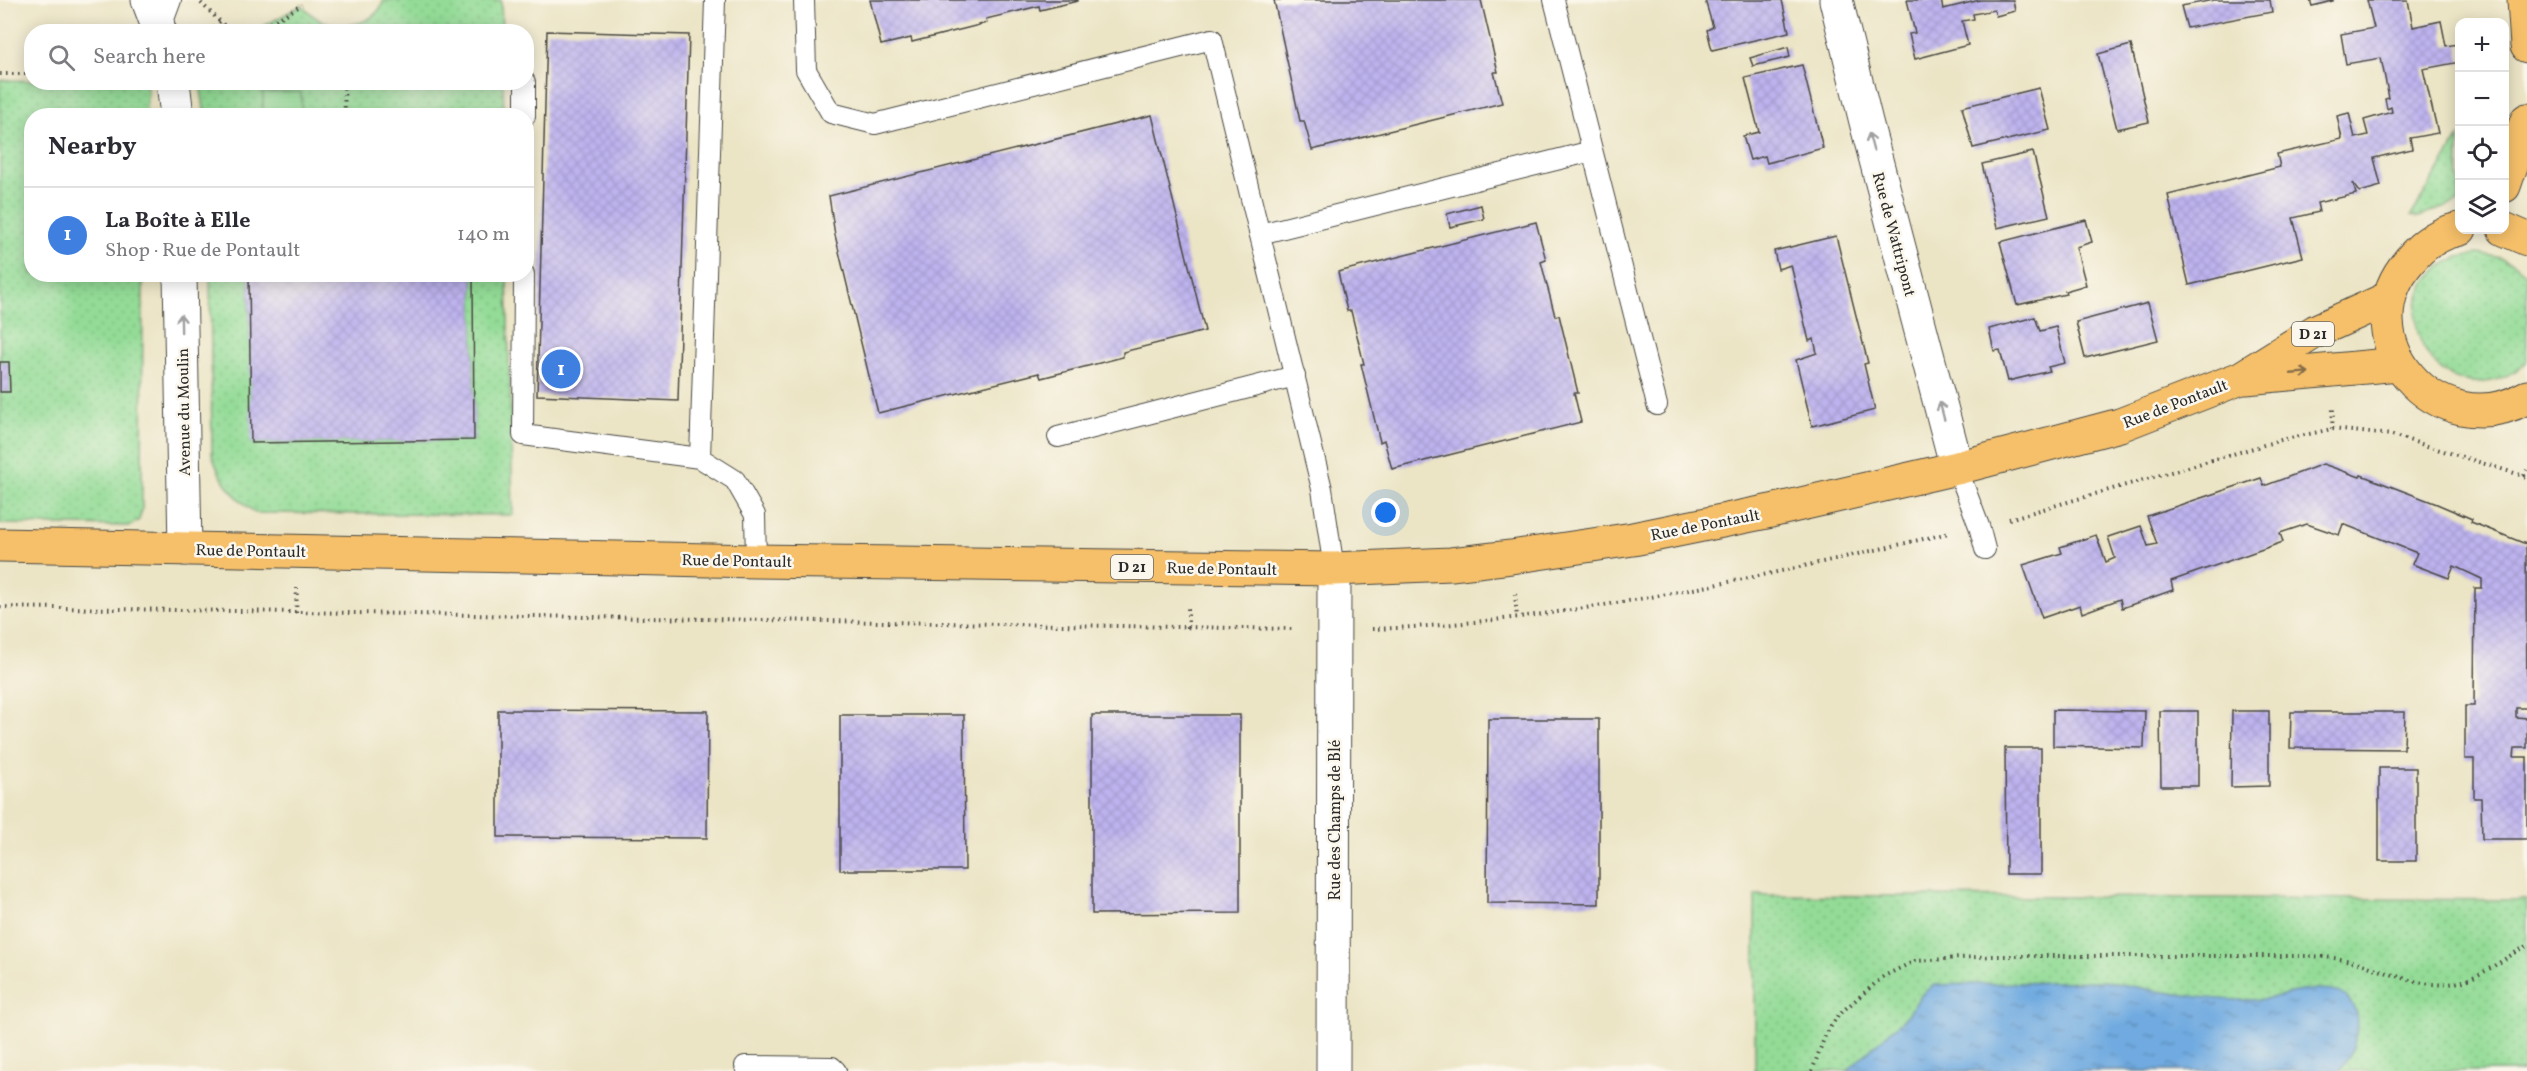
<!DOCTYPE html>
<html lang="en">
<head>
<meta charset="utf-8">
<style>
  :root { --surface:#fff; --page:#f7f7f7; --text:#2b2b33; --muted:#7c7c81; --line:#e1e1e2; --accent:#d1495b }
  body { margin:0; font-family:Vollkorn,serif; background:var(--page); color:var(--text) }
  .controls { position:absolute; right:18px; top:18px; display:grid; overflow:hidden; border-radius:12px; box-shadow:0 3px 15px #0003 }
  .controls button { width:54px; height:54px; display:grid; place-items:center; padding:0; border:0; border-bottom:2px solid var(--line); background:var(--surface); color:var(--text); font:30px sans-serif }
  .you { position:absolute; left:1386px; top:513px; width:21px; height:21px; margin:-15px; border:4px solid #fff; border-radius:50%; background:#1a73e8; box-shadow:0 0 0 9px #1a73e833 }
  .badge { display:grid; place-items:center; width:39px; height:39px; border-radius:50%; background:var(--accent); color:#fff; font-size:20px; font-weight:700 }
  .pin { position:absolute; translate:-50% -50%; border:3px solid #fff; box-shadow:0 2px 6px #0006 }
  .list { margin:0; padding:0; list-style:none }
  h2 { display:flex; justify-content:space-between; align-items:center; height:78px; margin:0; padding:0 24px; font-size:26px }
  h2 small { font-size:20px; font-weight:400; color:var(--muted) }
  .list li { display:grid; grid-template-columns:39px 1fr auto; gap:18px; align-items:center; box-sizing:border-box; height:96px; padding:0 24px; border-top:2px solid var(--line) }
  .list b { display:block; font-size:22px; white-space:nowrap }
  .list p { margin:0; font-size:20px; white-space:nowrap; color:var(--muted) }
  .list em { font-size:20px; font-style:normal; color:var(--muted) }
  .icon { flex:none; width:33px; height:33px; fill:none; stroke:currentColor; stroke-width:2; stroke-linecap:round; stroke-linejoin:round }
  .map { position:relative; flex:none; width:2527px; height:1071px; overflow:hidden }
  .search { position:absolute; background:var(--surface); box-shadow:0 3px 15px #0003; left:24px; top:24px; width:510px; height:66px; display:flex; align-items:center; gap:15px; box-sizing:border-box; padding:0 21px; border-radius:24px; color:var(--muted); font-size:22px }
  .panel { position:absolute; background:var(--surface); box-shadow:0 3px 15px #0003; left:24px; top:108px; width:510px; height:174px; border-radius:24px }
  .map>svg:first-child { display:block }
</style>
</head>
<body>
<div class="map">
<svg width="2527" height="1071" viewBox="0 0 2527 1071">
  <defs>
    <pattern id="grass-dots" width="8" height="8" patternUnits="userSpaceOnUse" patternTransform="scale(1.5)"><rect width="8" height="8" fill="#93db96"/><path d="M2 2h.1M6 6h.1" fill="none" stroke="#7fbc81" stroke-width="1.8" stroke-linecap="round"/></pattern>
    <pattern id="water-ripples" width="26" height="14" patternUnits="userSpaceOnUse" patternTransform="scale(1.5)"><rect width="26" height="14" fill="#70aae0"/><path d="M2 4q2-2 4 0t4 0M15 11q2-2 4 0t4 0" fill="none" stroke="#5c8bb6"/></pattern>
    <pattern id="building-cross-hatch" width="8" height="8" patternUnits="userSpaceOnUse" patternTransform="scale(1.5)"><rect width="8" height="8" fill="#beb3ee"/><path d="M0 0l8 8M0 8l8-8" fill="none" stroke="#a39acc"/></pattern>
  </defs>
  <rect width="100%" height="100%" fill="#fbf7ec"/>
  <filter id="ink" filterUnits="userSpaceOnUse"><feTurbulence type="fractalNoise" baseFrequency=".0167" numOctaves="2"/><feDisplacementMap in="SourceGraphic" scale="12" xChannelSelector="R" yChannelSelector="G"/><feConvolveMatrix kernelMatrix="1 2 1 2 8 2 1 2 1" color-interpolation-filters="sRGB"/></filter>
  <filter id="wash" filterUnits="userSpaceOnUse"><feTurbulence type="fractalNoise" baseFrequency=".008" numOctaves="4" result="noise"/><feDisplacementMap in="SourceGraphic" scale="24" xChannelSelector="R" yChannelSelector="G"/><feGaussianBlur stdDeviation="1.35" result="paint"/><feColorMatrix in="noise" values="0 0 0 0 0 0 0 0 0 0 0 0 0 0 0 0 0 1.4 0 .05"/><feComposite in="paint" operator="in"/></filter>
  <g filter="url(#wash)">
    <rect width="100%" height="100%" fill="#ebe4c5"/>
    <g fill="url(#grass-dots)" stroke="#5f8360" stroke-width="1.5">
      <path d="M384 0H501L502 31H255L302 5C307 10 313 17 320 20 342 30 375 26 384 0Z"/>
      <polygon points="0,80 145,83 148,92 145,115 32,116 32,274 143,275 142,510 139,520 130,526 0,524 0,392 10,392 9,363 0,362"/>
      <polygon points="200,83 503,83 504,115 205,115"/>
      <polygon points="2459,137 2459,202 2419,217 2411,216"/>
      <path d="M2478 254C2498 256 2513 260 2527 275V363C2440 432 2368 298 2456 258 2462 255 2471 255 2478 254Z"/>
      <path d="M210 275H249L252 443 474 440 473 275H507L513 515 255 513C232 494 222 484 212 455Z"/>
      <polygon points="1755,895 2527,900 2527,1071 1755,1071"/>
    </g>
    <polygon fill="#93db96" stroke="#5f8360" stroke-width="1.5" points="301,92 302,115 263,115 263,93"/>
    <path fill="url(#water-ripples)" stroke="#4e6a86" stroke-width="1.5" d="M2103 981C2149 989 2218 1004 2263 999 2285 996 2325 981 2344 995 2367 1013 2355 1052 2340 1071H1847L1907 1016 1922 994 1934 985Z"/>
    <g id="blocks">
      <g fill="url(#building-cross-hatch)">
        <polygon points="870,0 1078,0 1078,1 1040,10 1039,6 986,19 987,23 912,42 911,38 881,45"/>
        <polygon points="1274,0 1481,0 1498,72 1494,72 1502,103 1312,150 1304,121 1300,121"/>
        <polygon points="1705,0 1782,0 1789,32 1712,50 1707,30 1713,27"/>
        <polygon points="1907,0 1941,0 1943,9 1980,0 2013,0 2015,11 1996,16 1994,10 1973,14 1974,19 1962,21 1968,45 1915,59 1909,34 1915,33"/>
        <polygon points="2214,0 2270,0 2272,12 2187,28 2181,6"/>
        <polygon points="2310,0 2333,0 2333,1 2312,6"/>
        <polygon points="2367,0 2408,0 2413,27 2441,21 2446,46 2458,44 2460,62 2423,69 2438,133 2410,138 2412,149 2374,158 2381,186 2360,192 2353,183 2356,194 2317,203 2319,212 2293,218 2303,257 2189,285 2168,195 2280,167 2277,154 2342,139 2337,116 2349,113 2355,138 2368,135 2364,120 2392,112 2391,107 2387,109 2385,99 2389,98 2381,58 2346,64 2341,34 2374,28"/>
        <polygon points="547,31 689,35 678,401 537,395"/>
        <polygon points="2131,45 2149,122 2117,129 2098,54"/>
        <polygon points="1788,47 1790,57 1753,66 1750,58"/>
        <polygon points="1802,65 1823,148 1767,163 1765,156 1750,160 1743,136 1759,132 1745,78"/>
        <polygon points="2039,88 2050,130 1973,148 1962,107"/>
        <polygon points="1152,115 1205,331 1123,352 1123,357 1041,378 1039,373 878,413 835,235 829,196"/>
        <polygon points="2033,152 2049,216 1997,228 1982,164"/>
        <polygon points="1481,205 1484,219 1450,227 1447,214"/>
        <polygon points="2086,220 2092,242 2076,247 2086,285 2065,291 2066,294 2017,305 2000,242"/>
        <polygon points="1536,222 1546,260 1541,262 1555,316 1559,315 1578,393 1574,393 1581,422 1392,469 1384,440 1380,442 1361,364 1364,364 1351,311 1347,311 1338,272"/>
        <polygon points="1836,236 1868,363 1864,364 1875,410 1812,426 1796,360 1817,353 1814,339 1809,341 1791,265 1778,269 1774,251"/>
        <polygon points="249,274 473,274 474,440 251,443"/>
        <polygon points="2148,303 2158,340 2085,358 2076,322"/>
        <polygon points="2035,317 2040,331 2056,327 2065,363 2048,367 2050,371 2008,381 2000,350 1994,351 1989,329"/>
        <polygon points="0,362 9,362 10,392 0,392"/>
        <polygon points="2323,464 2360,477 2361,475 2437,504 2472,519 2471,522 2526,544 2527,708 2516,708 2516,717 2527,718 2527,748 2515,748 2514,757 2527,757 2527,839 2482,839 2481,798 2474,798 2474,759 2465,759 2465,706 2474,706 2475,588 2482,588 2482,579 2454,566 2449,578 2412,564 2417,553 2343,524 2339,535 2307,524 2280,533 2283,542 2171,581 2173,590 2122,608 2120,599 2082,613 2080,605 2042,618 2023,565 2062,553 2060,547 2096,535 2106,562 2115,558 2108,537 2141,526 2148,546 2157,544 2147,516 2261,478 2264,486"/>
        <polygon points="498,710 708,711 707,838 498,837"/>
        <polygon points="2053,710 2145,711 2144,748 2053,746"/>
        <polygon points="2160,711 2198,711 2198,786 2161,786"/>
        <polygon points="2232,711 2269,711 2269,786 2231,787"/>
        <polygon points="2291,712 2405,712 2404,749 2290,748"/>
        <polygon points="840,715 964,715 965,870 840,870"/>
        <polygon points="1092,715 1240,715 1240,913 1092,914"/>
        <polygon points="1488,719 1599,719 1599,904 1487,903"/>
        <polygon points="2005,748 2041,748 2041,874 2006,874"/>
        <rect x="2379" y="768" width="37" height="93"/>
      </g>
    </g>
  </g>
  <g filter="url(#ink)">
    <use href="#blocks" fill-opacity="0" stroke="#484742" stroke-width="1.5"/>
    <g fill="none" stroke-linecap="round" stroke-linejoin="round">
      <g stroke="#484742" stroke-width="22">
        <g id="service">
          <polyline points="715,0 700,458 735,480 755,515 756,561"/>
          <polyline points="804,0 806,70 831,113 875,124 1212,39 1322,489 1334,569"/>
          <polyline points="1554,0 1657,405"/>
          <polyline points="160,30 171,0"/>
          <polyline points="525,116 525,82"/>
          <polyline points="1260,234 1592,151"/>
          <polyline points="524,274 523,435 700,458"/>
          <polyline points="1058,437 1295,376"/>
          <polyline points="1957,468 1979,526 1985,549"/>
          <polyline points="745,1066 832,1067 836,1071"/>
        </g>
      </g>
      <g stroke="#484742" stroke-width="35">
        <g id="minor">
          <polyline points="148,0 160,32"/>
          <polyline points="1836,0 1866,122 1957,468"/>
          <polyline points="173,82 177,116"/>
          <polyline points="180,274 185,549"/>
          <polyline points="1333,1071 1334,569"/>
        </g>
      </g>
      <g stroke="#484742" stroke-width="35">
        <g id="primary">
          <polyline points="2524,0 2527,46"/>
          <polyline points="2504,186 2527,120"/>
          <path d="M2460 229C2439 233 2423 244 2410 260 2342 338 2438 448 2527 397"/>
          <polyline points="2504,229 2527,239"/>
          <polyline points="2246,378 2399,364"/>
          <polyline points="0,545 756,561 1334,569 1451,564 1511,557 1633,539 1771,511 1957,468 2120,425 2241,378 2316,331 2389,298"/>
        </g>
      </g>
      <g stroke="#484742" stroke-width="4" stroke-dasharray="1.5 4.5" stroke-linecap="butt">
        <polyline points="201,3 231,32"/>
        <polyline points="342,27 342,32"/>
        <polyline points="211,32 220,21"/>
        <polyline points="255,32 302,5"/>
        <polyline points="0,74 32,74"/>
        <polyline points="344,82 345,116"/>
        <polyline points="2332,429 2333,408"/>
        <polyline points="2524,476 2527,470"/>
        <polyline points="2009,519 2281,440 2332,429 2392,435 2527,477"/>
        <polyline points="1515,594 1517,618"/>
        <polyline points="0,607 1295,629"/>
        <polyline points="296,613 297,588"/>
        <polyline points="1188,628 1188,605"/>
        <path d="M1372 629C1567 622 1759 577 1949 533"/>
        <path d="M1812 1071 1825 1036 1838 1015 1884 976 1915 961 1992 956H2311C2324 957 2338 958 2351 961 2388 970 2423 993 2463 981 2485 974 2506 957 2527 946"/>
      </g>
      <use href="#service" stroke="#fff" stroke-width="20"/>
      <use href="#minor" stroke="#fff" stroke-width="33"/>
      <use href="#primary" stroke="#f6c06b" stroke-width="33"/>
    </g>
    <defs><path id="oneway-shaft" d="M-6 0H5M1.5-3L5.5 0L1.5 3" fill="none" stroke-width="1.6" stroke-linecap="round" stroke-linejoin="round" transform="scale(1.5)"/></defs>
    <g stroke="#a0a0a0">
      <use href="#oneway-shaft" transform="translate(1871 142) rotate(-105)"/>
      <use href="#oneway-shaft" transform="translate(181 323) rotate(-91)"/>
      <use href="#oneway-shaft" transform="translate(1942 411) rotate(-105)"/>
    </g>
    <use stroke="#866e48" href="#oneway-shaft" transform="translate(2300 373) rotate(-5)"/>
  </g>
  <g text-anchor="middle" stroke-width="5" stroke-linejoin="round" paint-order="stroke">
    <g fill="#fbf7ec" stroke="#696865" stroke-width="1.5">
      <rect x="2292" y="322" width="42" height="24" rx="4.5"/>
      <rect x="1111" y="555" width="42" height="24" rx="4.5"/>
    </g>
    <g font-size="15" font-weight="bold" fill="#2b2b2b">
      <text x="2313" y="339">D 21</text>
      <text x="1132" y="572">D 21</text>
    </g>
    <g font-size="16" fill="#2b2b2b" stroke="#fbf7ec">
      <text transform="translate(1895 234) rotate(75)" y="6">Rue de Wattripont</text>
      <text transform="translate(2175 403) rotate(-21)" y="6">Rue de Pontault</text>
      <text transform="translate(183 412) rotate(-91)" y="6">Avenue du Moulin</text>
      <text transform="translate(1705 524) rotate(-11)" y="6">Rue de Pontault</text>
      <text transform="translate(251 550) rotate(1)" y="6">Rue de Pontault</text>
      <text transform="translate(737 560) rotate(1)" y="6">Rue de Pontault</text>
      <text transform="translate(1222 568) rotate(1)" y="6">Rue de Pontault</text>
      <text transform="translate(1334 820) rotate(-90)" y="6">Rue des Champs de Blé</text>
    </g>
  </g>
</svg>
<div class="controls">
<button>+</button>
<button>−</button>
<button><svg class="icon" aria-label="locate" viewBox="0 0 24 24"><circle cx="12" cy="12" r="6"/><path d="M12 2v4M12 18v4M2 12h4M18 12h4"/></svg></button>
<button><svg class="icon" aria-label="layers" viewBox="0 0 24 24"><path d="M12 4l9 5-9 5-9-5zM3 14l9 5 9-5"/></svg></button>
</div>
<div class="you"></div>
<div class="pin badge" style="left:561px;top:369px;background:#3f7fe0">1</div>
<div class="search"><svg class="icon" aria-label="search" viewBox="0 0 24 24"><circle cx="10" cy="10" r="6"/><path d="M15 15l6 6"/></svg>Search here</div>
<section class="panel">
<h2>Nearby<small></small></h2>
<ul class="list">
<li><span class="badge" style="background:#3f7fe0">1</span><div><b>La Boîte à Elle</b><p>Shop · Rue de Pontault</p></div><em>140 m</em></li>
</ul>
</section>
</div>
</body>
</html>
